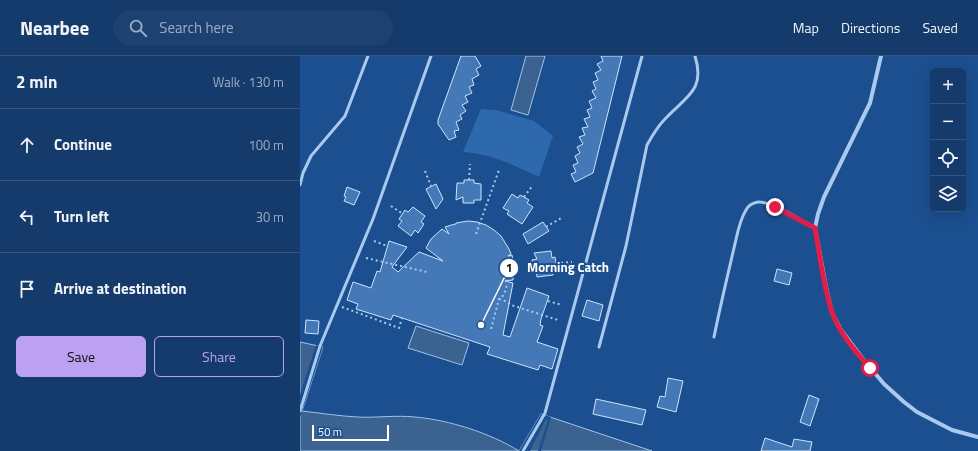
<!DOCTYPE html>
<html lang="en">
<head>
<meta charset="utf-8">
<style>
  :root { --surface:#143b6b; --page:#1d4271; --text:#f1f3f6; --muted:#9dadc1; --line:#33557e; --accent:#bca0f2 }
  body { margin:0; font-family:"Titillium Web",sans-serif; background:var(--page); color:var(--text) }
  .controls { position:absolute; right:12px; top:12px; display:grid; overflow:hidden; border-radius:6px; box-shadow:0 4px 16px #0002 }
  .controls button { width:36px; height:36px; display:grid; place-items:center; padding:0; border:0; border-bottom:1px solid var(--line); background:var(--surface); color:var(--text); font:20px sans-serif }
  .scale { position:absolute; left:12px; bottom:10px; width:77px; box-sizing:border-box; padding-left:4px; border:2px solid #fff; border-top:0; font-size:11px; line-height:14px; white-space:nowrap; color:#fff; -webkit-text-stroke:3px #1b4f8f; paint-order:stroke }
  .stop { position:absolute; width:12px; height:12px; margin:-9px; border:3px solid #e11d48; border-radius:50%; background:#fff }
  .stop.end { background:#e11d48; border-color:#fff; box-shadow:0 1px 4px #0008 }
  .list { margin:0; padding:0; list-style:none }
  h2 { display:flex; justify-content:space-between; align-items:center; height:52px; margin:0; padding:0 16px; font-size:17px }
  h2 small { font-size:13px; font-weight:400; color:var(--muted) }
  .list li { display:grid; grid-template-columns:26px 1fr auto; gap:12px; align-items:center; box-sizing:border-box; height:72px; padding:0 16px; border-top:1px solid var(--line) }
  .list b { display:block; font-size:15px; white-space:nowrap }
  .list em { font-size:13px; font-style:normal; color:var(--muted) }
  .actions { display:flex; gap:8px; padding:12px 16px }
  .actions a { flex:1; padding:9px 0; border:1px solid var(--accent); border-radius:6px; text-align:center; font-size:14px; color:var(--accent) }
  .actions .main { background:var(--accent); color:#111 }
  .icon { flex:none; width:22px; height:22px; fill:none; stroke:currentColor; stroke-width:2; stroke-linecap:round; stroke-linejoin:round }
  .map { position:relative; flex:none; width:678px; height:395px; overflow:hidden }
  header { display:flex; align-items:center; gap:24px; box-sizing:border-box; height:56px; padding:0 20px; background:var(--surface); border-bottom:1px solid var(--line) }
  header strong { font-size:19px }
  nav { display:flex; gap:22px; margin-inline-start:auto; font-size:14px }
  .search { width:280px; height:36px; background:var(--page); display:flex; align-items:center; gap:10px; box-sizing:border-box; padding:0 14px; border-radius:22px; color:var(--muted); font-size:15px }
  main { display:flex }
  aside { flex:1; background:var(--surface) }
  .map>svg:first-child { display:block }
</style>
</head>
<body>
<header>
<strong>Nearbee</strong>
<div class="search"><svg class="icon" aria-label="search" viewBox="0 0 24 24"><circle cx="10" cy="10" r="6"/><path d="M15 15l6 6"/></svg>Search here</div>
<nav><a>Map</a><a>Directions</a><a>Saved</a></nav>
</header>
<main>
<aside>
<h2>2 min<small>Walk · 130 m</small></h2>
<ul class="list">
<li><svg class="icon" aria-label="ahead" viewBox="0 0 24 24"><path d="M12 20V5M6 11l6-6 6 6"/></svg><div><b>Continue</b></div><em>100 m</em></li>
<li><svg class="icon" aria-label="left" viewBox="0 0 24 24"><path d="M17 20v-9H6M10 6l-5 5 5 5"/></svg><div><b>Turn left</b></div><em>30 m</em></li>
<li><svg class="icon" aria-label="arrive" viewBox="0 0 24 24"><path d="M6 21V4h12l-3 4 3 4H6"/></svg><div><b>Arrive at destination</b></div></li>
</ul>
<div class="actions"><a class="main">Save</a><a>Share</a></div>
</aside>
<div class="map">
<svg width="678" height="395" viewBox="0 0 678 395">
  <rect width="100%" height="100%" fill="#1b4f8f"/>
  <path fill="#2e69ad" d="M181 53 196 54 234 65 253 80 239 121C214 109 191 98 163 96Z"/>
  <g fill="#3c6290" stroke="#9cc4f0">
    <polygon points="226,0 245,0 228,59 211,54"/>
    <polygon points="116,270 169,287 162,309 108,292"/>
    <path d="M0 286 23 291 2 355C20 357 39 360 57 361 76 362 96 359 115 361 149 364 190 377 219 395H0Z"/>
    <polygon points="241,358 352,395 219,395"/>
  </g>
  <g fill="#1b4f8f">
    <polygon points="16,289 23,291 0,361 0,339"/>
    <polygon points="241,358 251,361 241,395 238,395 248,364 246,363 230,395 219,395"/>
  </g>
  <g fill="#4478b7" stroke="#cfe3fa">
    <polygon points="161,0 175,0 181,10 176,13 179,19 172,23 174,29 169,31 172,37 165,40 168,46 162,49 166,55 160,59 162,63 156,66 159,74 154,75 156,81 149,84 138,68 138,64"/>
    <polygon points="301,0 322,0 293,117 275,126 271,118 276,116 273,109 278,107 275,100 280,97 277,91 283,88 279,81 285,79 282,72 288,71 284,63 290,61 287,54 292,52 289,45 296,42 292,35 296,33 293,26 298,24 295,17 301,14 297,8 303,5"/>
    <polygon points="164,124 174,124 174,127 181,128 181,144 174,144 174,147 163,147 163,141 156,144 157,127 164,127"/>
    <polygon points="136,128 143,143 136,153 126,133"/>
    <polygon points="47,131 60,136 54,149 44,145 46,141 44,140"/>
    <polygon points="212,138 218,142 220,139 224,141 229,144 227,147 233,151 222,168 207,158 209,155 203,152"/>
    <polygon points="113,151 125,160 121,166 124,168 118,177 115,174 111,180 98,170 102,165 99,163 105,154 108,156"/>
    <polygon points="168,165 177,166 186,169 194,174 201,180 209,193 211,198 208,200 212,199 214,211 213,224 205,225 213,227 203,279 210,281 227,232 249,240 241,263 240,269 243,270 237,286 258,293 252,313 240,309 238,314 187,298 190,291 93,259 91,264 56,253 58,248 47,244 53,226 71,232 77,215 80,216 89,185 107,191 92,211 98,216 119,196 143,205 126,192 131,183 142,173 149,178 145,171 155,168 156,168 156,167"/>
    <polygon points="243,166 249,175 228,188 223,178"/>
    <polygon points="251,195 252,202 255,201 256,207 256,212 253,212 253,219 237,221 236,214 233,215 232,204 237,203 234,197"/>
    <polygon points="477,213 492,217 489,229 474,225"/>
    <polygon points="287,244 303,249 299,265 282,260"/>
    <polygon points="6,264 19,265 18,278 5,277"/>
    <polygon points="368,322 383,325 376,356 357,351 360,340 365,341"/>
    <polygon points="509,339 519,343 510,370 500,366"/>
    <polygon points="296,343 346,354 342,369 293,358"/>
    <polygon points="465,382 492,391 494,383 512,386 510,395 461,395"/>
  </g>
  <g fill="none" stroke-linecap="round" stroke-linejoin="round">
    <g stroke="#a9c9ee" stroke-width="2" stroke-dasharray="2 3" stroke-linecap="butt">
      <polyline points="125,115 131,130"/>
      <polyline points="169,124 170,108"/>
      <polyline points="224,141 233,129"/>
      <polyline points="91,150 103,158"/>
      <polyline points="246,171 263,161"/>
      <polyline points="176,178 199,114"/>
      <polyline points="74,185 87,190"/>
      <polyline points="66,202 127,216"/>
      <polyline points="256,207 272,206"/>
      <polyline points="199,243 205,245 211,249 258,264"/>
      <polyline points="248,245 262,249"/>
      <polyline points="42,251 99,272 102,262"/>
      <polyline points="191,273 199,243 204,239 207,229"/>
    </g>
    <g stroke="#a9c9ee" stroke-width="3">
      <polyline points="0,129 3,117 11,100 45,60 68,0"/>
      <path d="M414 281C420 251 427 222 434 192 437 180 439 165 446 154 448 150 452 147 458 146 472 145 502 165 515 172"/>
      <path d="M299 291 326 190 347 89C352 80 357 71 365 63 385 41 406 35 395 0"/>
      <polyline points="0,355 20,290 73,163 131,0"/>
      <polyline points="223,395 245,357 342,0"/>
    </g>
    <polyline stroke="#a9c9ee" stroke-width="4" points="581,0 570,47 524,141 518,158 515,172 526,231 532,257 541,274 563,303 584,328 604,346 617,356 652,374 678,381"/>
  </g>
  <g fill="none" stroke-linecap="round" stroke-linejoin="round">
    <path stroke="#e11d48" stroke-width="5" d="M475 151 515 172C520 200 523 229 532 256 539 277 556 296 570 312"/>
  </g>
  <path fill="none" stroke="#fff" stroke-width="1.5" d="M181 269L209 212"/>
  <g fill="#fff" stroke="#1b4f8f" stroke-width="1.5">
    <circle cx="181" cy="269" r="4"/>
    <circle cx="209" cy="212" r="10"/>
  </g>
  <g font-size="12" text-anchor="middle" font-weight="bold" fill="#111">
    <text x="209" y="216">1</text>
  </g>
  <g font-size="13" text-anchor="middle" font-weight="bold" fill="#fff" stroke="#1b4f8f" stroke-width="4" stroke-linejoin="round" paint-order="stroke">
    <text x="268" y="216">Morning Catch</text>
  </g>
</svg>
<div class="controls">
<button>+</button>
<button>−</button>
<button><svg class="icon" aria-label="locate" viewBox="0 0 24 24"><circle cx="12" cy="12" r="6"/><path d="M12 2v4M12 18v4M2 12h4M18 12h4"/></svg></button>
<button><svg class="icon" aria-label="layers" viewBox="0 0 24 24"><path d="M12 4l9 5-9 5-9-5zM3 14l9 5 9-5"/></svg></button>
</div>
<div class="scale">50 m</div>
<div class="stop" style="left:570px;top:312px"></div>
<div class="stop end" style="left:475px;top:151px"></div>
</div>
</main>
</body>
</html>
